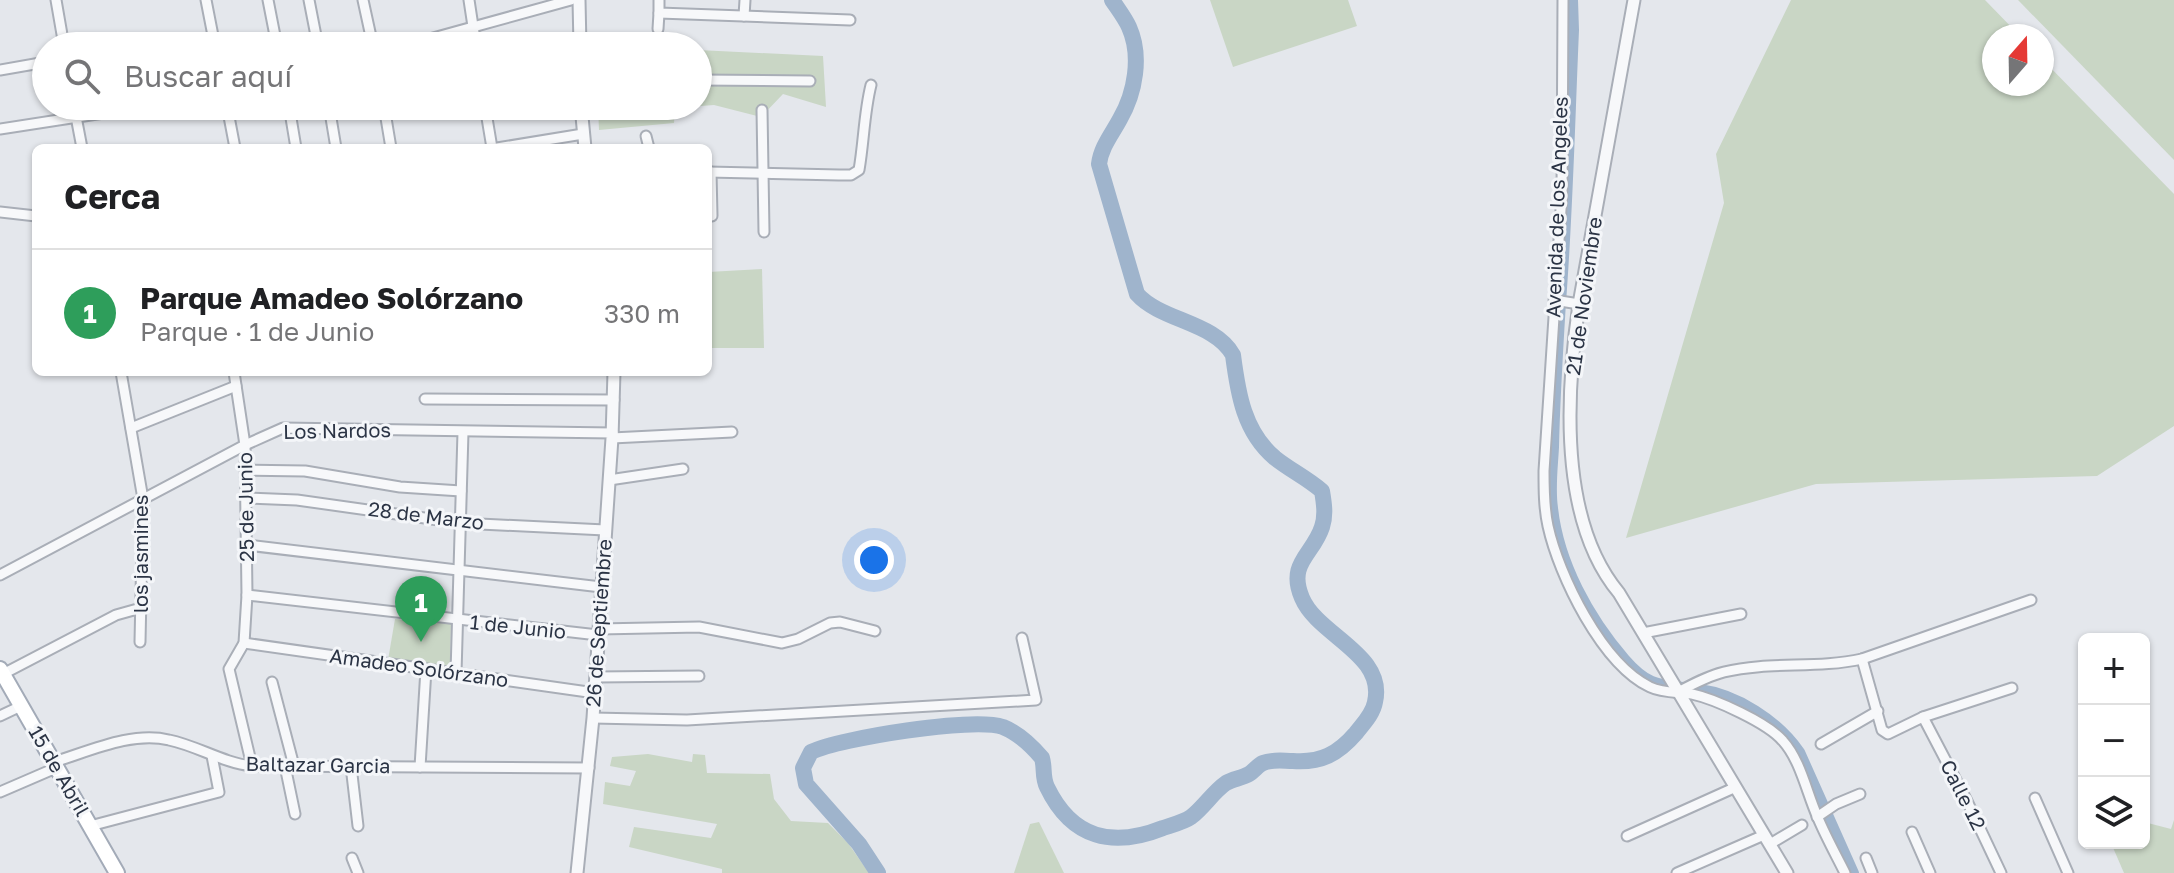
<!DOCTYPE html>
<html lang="es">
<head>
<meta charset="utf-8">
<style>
  :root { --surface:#fff; --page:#f2f2f2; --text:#202124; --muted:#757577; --line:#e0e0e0; --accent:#7c3aed }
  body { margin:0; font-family:"Golos Text",sans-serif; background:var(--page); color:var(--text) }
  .controls { position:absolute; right:24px; bottom:24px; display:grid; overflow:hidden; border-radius:12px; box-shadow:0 2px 6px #0004 }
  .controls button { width:72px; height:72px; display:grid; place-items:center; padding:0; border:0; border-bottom:2px solid var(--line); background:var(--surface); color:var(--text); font:40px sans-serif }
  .compass { position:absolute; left:1982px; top:24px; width:72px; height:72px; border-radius:50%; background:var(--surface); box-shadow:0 2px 6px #0004; rotate:20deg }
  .you { position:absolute; left:874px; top:560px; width:28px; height:28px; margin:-20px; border:6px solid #fff; border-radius:50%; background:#1a73e8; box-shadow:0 0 0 12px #1a73e833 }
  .badge { display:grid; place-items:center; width:52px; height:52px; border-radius:50%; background:var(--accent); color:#fff; font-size:26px; font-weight:700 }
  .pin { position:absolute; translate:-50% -66px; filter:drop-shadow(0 2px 4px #0008) }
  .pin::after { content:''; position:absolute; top:42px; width:28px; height:24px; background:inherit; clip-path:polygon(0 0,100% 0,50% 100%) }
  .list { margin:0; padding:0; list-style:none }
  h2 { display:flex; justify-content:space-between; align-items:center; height:104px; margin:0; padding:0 32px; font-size:34px }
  h2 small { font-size:26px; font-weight:400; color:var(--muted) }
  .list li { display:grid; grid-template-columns:52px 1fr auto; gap:24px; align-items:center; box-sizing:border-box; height:128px; padding:0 32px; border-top:2px solid var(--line) }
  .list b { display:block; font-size:30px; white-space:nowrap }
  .list p { margin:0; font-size:26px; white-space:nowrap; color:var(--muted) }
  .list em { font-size:26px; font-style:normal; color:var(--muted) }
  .icon { flex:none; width:44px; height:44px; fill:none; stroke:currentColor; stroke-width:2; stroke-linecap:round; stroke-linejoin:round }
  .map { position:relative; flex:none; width:2174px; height:873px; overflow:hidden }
  .search { position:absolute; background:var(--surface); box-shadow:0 2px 6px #0004; left:32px; top:32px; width:680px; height:88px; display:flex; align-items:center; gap:20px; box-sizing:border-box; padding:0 28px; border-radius:44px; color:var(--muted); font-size:30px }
  .panel { position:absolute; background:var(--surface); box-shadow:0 2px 6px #0004; left:32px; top:144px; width:680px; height:232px; border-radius:12px }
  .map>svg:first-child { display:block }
</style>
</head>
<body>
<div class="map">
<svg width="2174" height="873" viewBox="0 0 2174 873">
  <rect width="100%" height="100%" fill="#e4e7ec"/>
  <g fill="#c9d6c5">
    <polygon points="1210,0 1348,0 1357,26 1233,67"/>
    <polygon points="1791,0 1985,0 2020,36 1994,36 1994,84 2042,84 2042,59 2174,194 2174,426 2097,476 1816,484 1626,538 1724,203 1716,154"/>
    <polygon points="2018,0 2174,0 2174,160"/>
    <polygon points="698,50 823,56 826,107 783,94 761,117 714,105 675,108 674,123 599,130 598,106 698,106"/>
    <polygon points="762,269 764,348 708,348 708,272"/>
    <polygon points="395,619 451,623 450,667 388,660"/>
    <polygon points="648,754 692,762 693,754 705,755 707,773 770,774 774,799 791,821 828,823 848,843 869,873 722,873 722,869 629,847 634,827 711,838 717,824 603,804 605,782 630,786 636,771 610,766 612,757"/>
    <polygon points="2174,820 2174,873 2124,873 2111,843 2144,843 2144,822 2171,829"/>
    <polygon points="1039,822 1064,873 1014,873 1030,824"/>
  </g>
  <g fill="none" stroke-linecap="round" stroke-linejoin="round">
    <path stroke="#9fb4cc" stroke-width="10" d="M1573 0 1574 30C1570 121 1568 212 1561 302 1558 351 1555 399 1554 447 1553 467 1550 488 1553 508 1559 563 1589 617 1625 659 1652 690 1663 683 1700 689 1737 694 1778 720 1800 752L1854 873"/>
    <path stroke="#9fb4cc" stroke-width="16" d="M878 873 859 844 806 784 803 768 811 752C841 738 973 717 1003 727 1018 733 1031 745 1042 758 1045 768 1042 777 1047 787 1072 839 1113 848 1163 828 1172 825 1184 822 1191 817 1204 807 1213 792 1226 783 1233 779 1242 778 1249 774 1254 771 1258 765 1263 763 1273 759 1283 761 1293 761 1321 763 1338 754 1356 733 1363 724 1373 714 1375 702 1386 654 1318 636 1302 598 1287 563 1313 555 1322 527 1326 515 1324 503 1322 491 1307 478 1290 470 1275 458 1244 432 1238 394 1233 355 1215 322 1161 321 1137 294L1099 164C1101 147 1112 134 1120 119 1135 93 1142 56 1129 27 1125 18 1118 9 1112 0"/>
    <g stroke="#a9aeb7" stroke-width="13">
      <g id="minor">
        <polyline points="56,0 64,46"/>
        <polyline points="206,0 215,46"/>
        <polyline points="268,0 277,46"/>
        <polyline points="309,0 318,46"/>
        <polyline points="363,0 373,46"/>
        <polyline points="469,0 476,46"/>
        <polyline points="659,0 659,13 850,20"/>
        <path d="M1563 0 1562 194 1544 471C1544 490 1544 508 1548 526 1559 576 1602 664 1650 687 1662 693 1679 692 1692 694 1715 699 1768 723 1783 741 1801 761 1807 794 1818 818 1826 837 1836 855 1845 873"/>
        <polyline points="744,16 745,0"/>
        <polyline points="658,29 659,13"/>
        <polyline points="404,46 571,0"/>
        <polyline points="0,70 46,62"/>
        <polyline points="698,80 810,81"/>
        <polyline points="74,106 82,148"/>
        <polyline points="227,106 235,148"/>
        <polyline points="289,106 296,148"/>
        <polyline points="329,106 336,148"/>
        <polyline points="384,106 391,148"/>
        <polyline points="485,106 492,148"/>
        <polyline points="762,110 764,232"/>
        <polyline points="385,112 412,106"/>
        <polyline points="0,129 149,106"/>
        <polyline points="646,136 649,148"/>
        <polyline points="497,148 583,134"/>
        <path d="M708 172 839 175H851L859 170C864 141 864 113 871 85"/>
        <polyline points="711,172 712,216"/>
        <polyline points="0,212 36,216"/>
        <polyline points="1554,300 1579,304"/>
        <polyline points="121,372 143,499 140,642"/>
        <polyline points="234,372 245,445 247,595 244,643 229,669 252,766"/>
        <polyline points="425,399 614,400"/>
        <polyline points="131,428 236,386"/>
        <polyline points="612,438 732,432"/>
        <polyline points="246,470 305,471 400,487 461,491"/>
        <polyline points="609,480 683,469"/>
        <polyline points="247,498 297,500 460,523 605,530"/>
        <polyline points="247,545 601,587"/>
        <polyline points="0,575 245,445 283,428 613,433"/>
        <polyline points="247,595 598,635"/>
        <polyline points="599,629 699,627 782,643 798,639 830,623 840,622 875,631"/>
        <polyline points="1643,633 1741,614"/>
        <polyline points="244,643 595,693"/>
        <polyline points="1862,659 1882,730 1888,734 1923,717 2012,688"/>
        <polyline points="456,673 463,432"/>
        <polyline points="3,674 116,615 141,608"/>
        <polyline points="596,677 699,676"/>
        <polyline points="272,682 294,766"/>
        <path d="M1678 692C1693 684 1708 676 1724 672 1769 661 1816 669 1862 659L2031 600"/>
        <polyline points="0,716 21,706"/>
        <polyline points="1923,717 1967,801 2001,873"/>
        <polyline points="593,718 687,720 1036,700 1022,638"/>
        <polyline points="1821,744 1878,711"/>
        <path d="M54 762C90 751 132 731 169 740 198 746 223 763 252 766L589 768"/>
        <polyline points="285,766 295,814"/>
        <polyline points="351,766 358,826"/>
        <polyline points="420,767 426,669"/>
        <polyline points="0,792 58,767"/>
        <polyline points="2035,798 2068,873"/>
        <polyline points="1817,817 1836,804 1860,794"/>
        <polyline points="90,826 219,792 212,756"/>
        <polyline points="1912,832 1930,873"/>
        <polyline points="1627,836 1736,787"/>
        <polyline points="1770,844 1802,825"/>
        <polyline points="352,858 358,873"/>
        <polyline points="1866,858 1872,873"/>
        <polyline points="1677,873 1764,835"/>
      </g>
    </g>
    <g stroke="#a9aeb7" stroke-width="15">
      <g id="tertiary">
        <polyline points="579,0 580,46"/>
        <path d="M1634 0 1579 304C1566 393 1558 520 1619 593L1787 873"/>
        <polyline points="581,106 585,148"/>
        <polyline points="577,873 593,718 612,438 614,372"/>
      </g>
    </g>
    <g stroke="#a3abb8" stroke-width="18">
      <polyline id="primary" points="0,669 117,873"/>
    </g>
    <use href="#minor" stroke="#f7f8fa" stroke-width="9"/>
    <use href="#tertiary" stroke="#f7f8fa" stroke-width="11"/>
    <use href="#primary" stroke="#fff" stroke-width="14"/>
  </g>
  <g text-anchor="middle" stroke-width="6" stroke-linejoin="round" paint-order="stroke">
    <g font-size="20" fill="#2b3445" stroke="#f4f6f9">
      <text transform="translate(1557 207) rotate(-88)" y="7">Avenida de los Angeles</text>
      <text transform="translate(1584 296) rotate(-82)" y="7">21 de Noviembre</text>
      <text transform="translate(337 431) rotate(-1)" y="7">Los Nardos</text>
      <text transform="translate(246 507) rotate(-91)" y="7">25 de Junio</text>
      <text transform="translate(426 516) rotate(7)" y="7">28 de Marzo</text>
      <text transform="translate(141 554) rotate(-90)" y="7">los jasmines</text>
      <text transform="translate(599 623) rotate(-86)" y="7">26 de Septiembre</text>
      <text transform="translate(518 627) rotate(6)" y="7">1 de Junio</text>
      <text transform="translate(419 668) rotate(8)" y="7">Amadeo Solórzano</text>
      <text transform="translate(318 765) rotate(1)" y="7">Baltazar Garcia</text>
      <text transform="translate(59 771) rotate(60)" y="7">15 de Abril</text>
      <text transform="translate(1963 795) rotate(63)" y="7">Calle 12</text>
    </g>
  </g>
</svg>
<div class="controls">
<button>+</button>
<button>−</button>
<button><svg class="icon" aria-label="layers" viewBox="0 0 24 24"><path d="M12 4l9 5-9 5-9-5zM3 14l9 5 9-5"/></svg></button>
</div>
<svg class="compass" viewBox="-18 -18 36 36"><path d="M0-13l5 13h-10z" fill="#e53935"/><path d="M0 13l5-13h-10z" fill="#757577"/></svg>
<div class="you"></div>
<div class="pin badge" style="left:421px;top:642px;background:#2e9e5b">1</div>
<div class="search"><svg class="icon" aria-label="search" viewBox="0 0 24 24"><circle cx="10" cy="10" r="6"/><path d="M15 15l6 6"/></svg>Buscar aquí</div>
<section class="panel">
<h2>Cerca<small></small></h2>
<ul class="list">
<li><span class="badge" style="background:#2e9e5b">1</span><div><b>Parque Amadeo Solórzano</b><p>Parque · 1 de Junio</p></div><em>330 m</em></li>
</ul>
</section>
</div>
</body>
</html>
